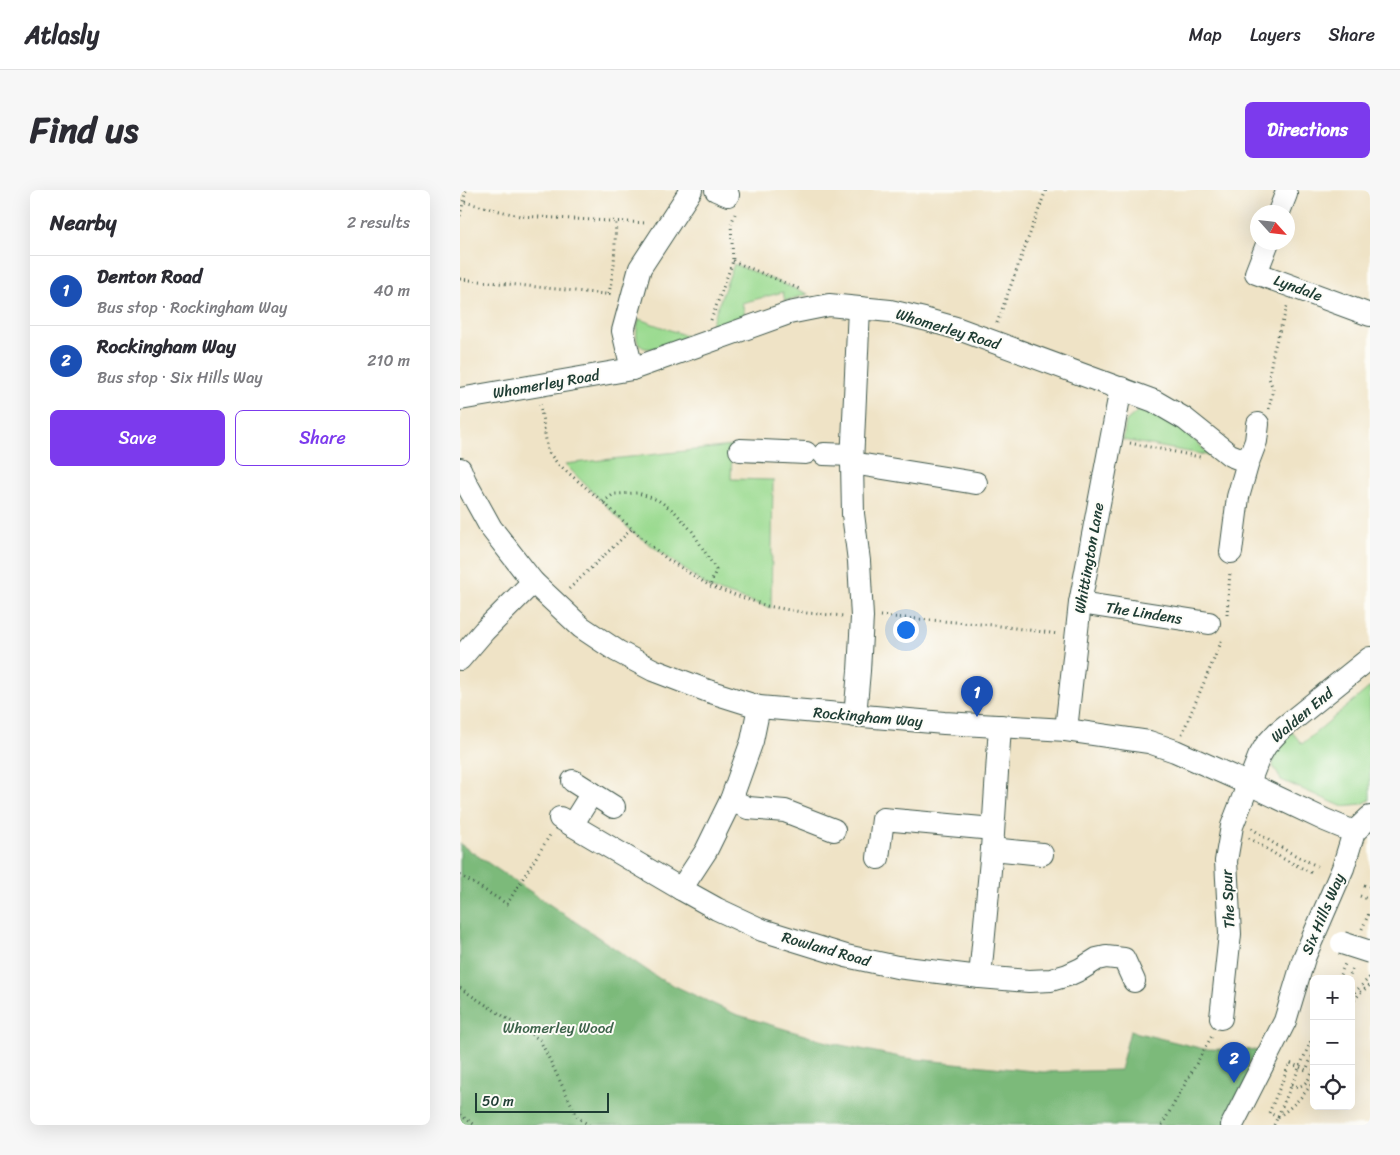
<!DOCTYPE html>
<html lang="en">
<head>
<meta charset="utf-8">
<style>
  :root { --surface:#fff; --page:#f7f7f7; --text:#2b2b33; --muted:#7c7c81; --line:#e1e1e2; --accent:#7c3aed }
  body { margin:0; font-family:Sriracha,sans-serif; background:var(--page); color:var(--text) }
  .controls { position:absolute; right:15px; bottom:15px; display:grid; overflow:hidden; border-radius:8px; box-shadow:0 5px 20px #0002 }
  .controls button { width:45px; height:45px; display:grid; place-items:center; padding:0; border:0; border-bottom:1px solid var(--line); background:var(--surface); color:var(--text); font:25px sans-serif }
  .compass { position:absolute; left:790px; top:15px; width:45px; height:45px; border-radius:50%; background:var(--surface); box-shadow:0 5px 20px #0002; rotate:117deg }
  .scale { position:absolute; left:15px; bottom:12px; width:134px; box-sizing:border-box; padding-left:5px; border:2px solid #1f3d34; border-top:0; font-size:14px; line-height:18px; white-space:nowrap; color:#1f3d34; -webkit-text-stroke:4px #fdfcf7; paint-order:stroke }
  .you { position:absolute; left:445px; top:439px; width:18px; height:18px; margin:-12px; border:4px solid #fff; border-radius:50%; background:#1a73e8; box-shadow:0 0 0 8px #1a73e833 }
  .badge { display:grid; place-items:center; width:32px; height:32px; border-radius:50%; background:var(--accent); color:#fff; font-size:16px; font-weight:700 }
  .pin { position:absolute; translate:-50% -41px; filter:drop-shadow(0 1px 2px #0008) }
  .pin::after { content:''; position:absolute; top:26px; width:18px; height:15px; background:inherit; clip-path:polygon(0 0,100% 0,50% 100%) }
  .list { margin:0; padding:0; list-style:none }
  h2 { display:flex; justify-content:space-between; align-items:center; height:65px; margin:0; padding:0 20px; font-size:21px }
  h2 small { font-size:16px; font-weight:400; color:var(--muted) }
  .list li { display:grid; grid-template-columns:32px 1fr auto; gap:15px; align-items:center; box-sizing:border-box; height:70px; padding:0 20px; border-top:1px solid var(--line) }
  .list b { display:block; font-size:19px; white-space:nowrap }
  .list p { margin:0; font-size:16px; white-space:nowrap; color:var(--muted) }
  .list em { font-size:16px; font-style:normal; color:var(--muted) }
  .actions { display:flex; gap:10px; padding:15px 20px }
  .actions a { flex:1; padding:11px 0; border:1px solid var(--accent); border-radius:8px; text-align:center; font-size:18px; color:var(--accent) }
  .actions .main { background:var(--accent); color:#fff }
  .icon { flex:none; width:28px; height:28px; fill:none; stroke:currentColor; stroke-width:2; stroke-linecap:round; stroke-linejoin:round }
  .map { position:relative; flex:none; width:910px; height:935px; overflow:hidden; border-radius:8px }
  header { display:flex; align-items:center; gap:30px; box-sizing:border-box; height:70px; padding:0 25px; background:var(--surface); border-bottom:1px solid var(--line) }
  header strong { font-size:24px }
  nav { display:flex; gap:28px; margin-inline-start:auto; font-size:18px }
  .intro { display:flex; align-items:center; justify-content:space-between; box-sizing:border-box; height:120px; padding:0 30px }
  h1 { margin:0; font-size:35px }
  .button { padding:12px 22px; border-radius:8px; background:var(--accent); color:#fff; font-size:18px; font-weight:700 }
  main { display:flex; gap:30px; padding:0 30px }
  aside { flex:1; background:var(--surface); border-radius:8px; box-shadow:0 5px 20px #0002 }
  .map>svg:first-child { display:block }
</style>
</head>
<body>
<header>
<strong>Atlasly</strong>
<nav><a>Map</a><a>Layers</a><a>Share</a></nav>
</header>
<div class="intro"><h1>Find us</h1><a class="button">Directions</a></div>
<main>
<aside>
<h2>Nearby<small>2 results</small></h2>
<ul class="list">
<li><span class="badge" style="background:#1a4fb4">1</span><div><b>Denton Road</b><p>Bus stop · Rockingham Way</p></div><em>40 m</em></li>
<li><span class="badge" style="background:#1a4fb4">2</span><div><b>Rockingham Way</b><p>Bus stop · Six Hills Way</p></div><em>210 m</em></li>
</ul>
<div class="actions"><a class="main">Save</a><a>Share</a></div>
</aside>
<div class="map">
<svg width="910" height="935" viewBox="0 0 910 935">
  <rect width="100%" height="100%" fill="#fdfcf7"/>
  <filter id="ink" filterUnits="userSpaceOnUse"><feTurbulence type="fractalNoise" baseFrequency=".02" numOctaves="2"/><feDisplacementMap in="SourceGraphic" scale="10" xChannelSelector="R" yChannelSelector="G"/><feConvolveMatrix kernelMatrix="1 2 1 2 8 2 1 2 1" color-interpolation-filters="sRGB"/></filter>
  <filter id="wash" filterUnits="userSpaceOnUse"><feTurbulence type="fractalNoise" baseFrequency=".0096" numOctaves="4" result="noise"/><feDisplacementMap in="SourceGraphic" scale="20" xChannelSelector="R" yChannelSelector="G"/><feGaussianBlur stdDeviation="1.12" result="paint"/><feColorMatrix in="noise" values="0 0 0 0 0 0 0 0 0 0 0 0 0 0 0 0 0 1.4 0 .05"/><feComposite in="paint" operator="in"/></filter>
  <g filter="url(#wash)">
    <rect width="100%" height="100%" fill="#efe3c6"/>
    <g fill="#9ada8f" stroke="#5c8c62">
      <polygon points="274,74 348,104 325,111 323,102 282,113 285,125 250,137"/>
      <path d="M179 129 227 146C204 156 167 175 179 129Z"/>
      <polygon points="680,219 689,219 724,240 751,266 663,250 666,231"/>
      <polygon points="272,256 271,289 313,290 311,418 250,398 170,340 105,274"/>
      <polygon points="910,497 910,610 902,614 881,616 821,590 813,576 814,565 820,554 832,542 842,554"/>
    </g>
    <polygon fill="#7bba7a" stroke="#4d7c57" points="0,654 200,789 275,824 371,853 445,868 583,882 660,880 670,841 744,859 804,860 765,935 0,935"/>
  </g>
  <g filter="url(#ink)">
    <g fill="none" stroke-linecap="round" stroke-linejoin="round">
      <g stroke="#3e564a" stroke-width="24">
        <g id="minor">
          <polyline points="256,0 268,5"/>
          <polyline points="819,22 826,4"/>
          <polyline points="808,52 796,83 910,125"/>
          <polyline points="172,179 163,141 180,78 231,0"/>
          <polyline points="0,209 172,179 329,123 369,115 430,121 464,129 496,138 694,211 725,229 770,265 788,272 778,307 771,362"/>
          <polyline points="280,260 346,263"/>
          <polyline points="364,264 392,265"/>
          <polyline points="788,272 796,251 798,234"/>
          <polyline points="392,273 516,293"/>
          <polyline points="0,279 5,291 31,338 73,392 121,437 157,461 193,480 248,501 299,517 484,533 606,540 689,552 715,561 789,594 865,630 894,642"/>
          <polyline points="620,413 749,433"/>
          <polyline points="0,469 24,441 73,392"/>
          <polyline points="395,526 399,481 402,427 399,371 393,324 392,273 399,118"/>
          <polyline points="606,540 620,413 661,198"/>
          <polyline points="113,591 154,617"/>
          <polyline points="271,610 288,618 325,621 374,640"/>
          <polyline points="100,628 221,699 246,661 271,610 292,551 299,517"/>
          <polyline points="112,635 132,603"/>
          <polyline points="532,659 582,664"/>
          <polyline points="418,668 423,629 533,639"/>
          <polyline points="221,699 257,719 302,740 386,766 437,777 520,787 569,791 591,790 608,785 621,779 637,769 646,767 664,769 674,791"/>
          <polyline points="520,787 532,659 540,536"/>
          <polyline points="761,828 770,744 766,671 772,636 799,567 806,555 818,542 910,468"/>
          <polyline points="772,935 825,831 844,768 883,678 894,642 910,627"/>
        </g>
      </g>
      <g stroke="#3e564a" stroke-width="3" stroke-dasharray="1 4" stroke-linecap="butt">
        <polyline points="0,11 60,26 186,33"/>
        <polyline points="0,26 6,0"/>
        <polyline points="273,71 342,100"/>
        <polyline points="0,89 154,105"/>
        <polyline points="149,104 154,75 156,31"/>
        <polyline points="251,130 273,71 271,34 275,24"/>
        <polyline points="537,133 586,0"/>
        <polyline points="80,214 88,262 99,275 143,312 184,350 207,369 250,396 307,416 347,423 384,426"/>
        <polyline points="809,219 813,199 809,188 810,180 814,159 828,114"/>
        <polyline points="670,253 740,267"/>
        <polyline points="143,312 154,304 178,303 198,310 215,322 232,341 256,380 250,396"/>
        <polyline points="109,399 172,339"/>
        <polyline points="767,425 770,381"/>
        <polyline points="420,426 533,435 598,444"/>
        <polyline points="722,544 760,455 762,448"/>
        <path d="M792 638C811 654 835 665 857 676"/>
        <polyline points="789,648 820,667 852,683"/>
        <polyline points="0,685 47,714 90,645"/>
        <polyline points="904,695 910,697"/>
        <polyline points="900,706 910,710"/>
        <polyline points="902,739 910,721"/>
        <polyline points="878,789 885,774"/>
        <polyline points="888,789 894,776"/>
        <polyline points="0,798 80,850 118,928 129,935"/>
        <polyline points="891,806 910,787"/>
        <polyline points="891,814 901,802 910,795"/>
        <path d="M831 895C844 900 849 889 854 879"/>
        <polyline points="0,925 15,935"/>
        <polyline points="818,927 809,923 830,873 846,880 854,862"/>
        <path d="M818 927C832 917 845 905 854 890"/>
        <polyline points="702,935 753,844"/>
        <polyline points="814,935 854,844"/>
      </g>
      <use href="#minor" stroke="#fff" stroke-width="22"/>
      <g stroke="#3e564a" stroke-width="24" stroke-linecap="butt">
        <polyline id="minor-bridge" points="882,753 910,762"/>
      </g>
      <use href="#minor-bridge" stroke="#fff" stroke-width="22"/>
    </g>
  </g>
  <g text-anchor="middle" stroke-width="4" stroke-linejoin="round" paint-order="stroke">
    <g font-size="15" fill="#1f3d34" stroke="#fdfcf7">
      <text transform="translate(838 98) rotate(20)" y="5">Lyndale</text>
      <text transform="translate(488 139) rotate(17)" y="5">Whomerley Road</text>
      <text transform="translate(86 194) rotate(-10)" y="5">Whomerley Road</text>
      <text transform="translate(629 368) rotate(-80)" y="5">Whittington Lane</text>
      <text transform="translate(684 423) rotate(9)" y="5">The Lindens</text>
      <text transform="translate(842 525) rotate(-40)" y="5">Walden End</text>
      <text transform="translate(408 527) rotate(5)" y="5">Rockingham Way</text>
      <text transform="translate(768 709) rotate(-93)" y="5">The Spur</text>
      <text transform="translate(863 724) rotate(-67)" y="5">Six Hills Way</text>
      <text transform="translate(366 759) rotate(16)" y="5">Rowland Road</text>
    </g>
    <g font-size="15" fill="#3e644b" stroke="#fdfcf7">
      <text x="98" y="843">Whomerley Wood</text>
    </g>
  </g>
</svg>
<div class="controls">
<button>+</button>
<button>−</button>
<button><svg class="icon" aria-label="locate" viewBox="0 0 24 24"><circle cx="12" cy="12" r="6"/><path d="M12 2v4M12 18v4M2 12h4M18 12h4"/></svg></button>
</div>
<svg class="compass" viewBox="-18 -18 36 36"><path d="M0-13l5 13h-10z" fill="#e53935"/><path d="M0 13l5-13h-10z" fill="#7c7c81"/></svg>
<div class="scale">50 m</div>
<div class="you"></div>
<div class="pin badge" style="left:517px;top:527px;background:#1a4fb4">1</div>
<div class="pin badge" style="left:774px;top:893px;background:#1a4fb4">2</div>
</div>
</main>
</body>
</html>
